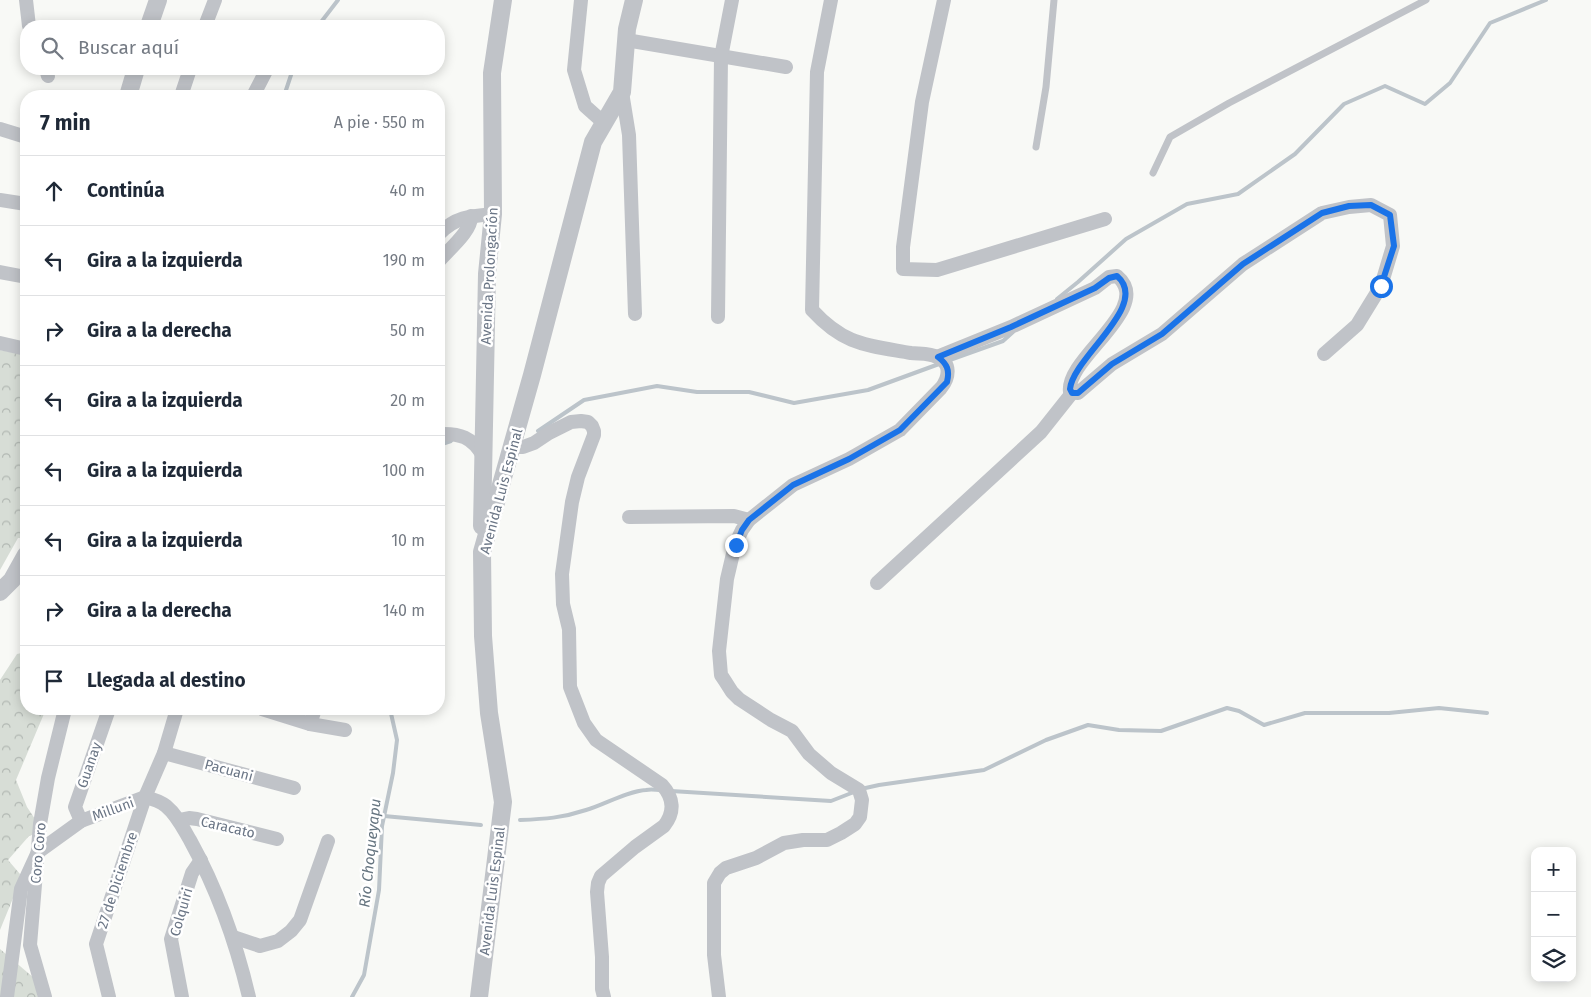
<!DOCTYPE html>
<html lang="es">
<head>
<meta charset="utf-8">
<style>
  :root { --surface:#fff; --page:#f2f2f3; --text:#1f2937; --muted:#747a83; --line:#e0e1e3 }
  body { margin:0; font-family:"Fira Sans",sans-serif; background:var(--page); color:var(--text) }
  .controls { position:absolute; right:15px; bottom:15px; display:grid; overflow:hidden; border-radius:10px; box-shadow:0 2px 12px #0003 }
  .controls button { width:45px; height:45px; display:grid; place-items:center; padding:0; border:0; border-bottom:1px solid var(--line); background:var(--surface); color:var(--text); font:25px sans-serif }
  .stop { position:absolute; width:15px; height:15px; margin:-11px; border:4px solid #1a73e8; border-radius:50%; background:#fff }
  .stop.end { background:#1a73e8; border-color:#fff; box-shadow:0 1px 5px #0008 }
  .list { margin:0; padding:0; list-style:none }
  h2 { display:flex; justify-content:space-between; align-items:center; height:65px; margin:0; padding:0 20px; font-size:21px }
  h2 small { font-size:16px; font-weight:400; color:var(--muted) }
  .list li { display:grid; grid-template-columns:32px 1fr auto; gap:15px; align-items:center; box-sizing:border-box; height:70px; padding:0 20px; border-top:1px solid var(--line) }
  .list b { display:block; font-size:19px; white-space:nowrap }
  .list em { font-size:16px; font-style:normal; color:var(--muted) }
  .icon { flex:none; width:28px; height:28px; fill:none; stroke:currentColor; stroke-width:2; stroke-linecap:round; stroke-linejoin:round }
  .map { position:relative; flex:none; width:1591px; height:997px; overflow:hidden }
  .search { position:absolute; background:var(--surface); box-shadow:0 2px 12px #0003; left:20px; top:20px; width:425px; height:55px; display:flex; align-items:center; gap:12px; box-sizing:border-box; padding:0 18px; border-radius:20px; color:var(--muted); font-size:19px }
  .panel { position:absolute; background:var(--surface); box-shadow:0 2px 12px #0003; left:20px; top:90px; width:425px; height:625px; border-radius:20px }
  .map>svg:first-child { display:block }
</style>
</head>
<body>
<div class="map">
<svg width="1591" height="997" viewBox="0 0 1591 997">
  <defs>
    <pattern id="forest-crowns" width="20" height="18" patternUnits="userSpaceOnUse" patternTransform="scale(1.25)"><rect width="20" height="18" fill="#d7ddd6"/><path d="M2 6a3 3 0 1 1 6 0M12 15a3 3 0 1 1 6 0" fill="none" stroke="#b2b8b3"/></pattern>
  </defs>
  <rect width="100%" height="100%" fill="#f8f9f6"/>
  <g fill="url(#forest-crowns)">
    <polygon points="0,350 26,355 26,518 22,538 18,538 0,570"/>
    <polygon points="26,652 26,709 46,709 16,780 27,807 43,831 29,836 8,860 20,874 18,886 0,930 0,680 17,654"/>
    <polygon points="0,949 34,978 38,997 0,997"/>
  </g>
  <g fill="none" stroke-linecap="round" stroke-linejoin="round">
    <g stroke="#bcc4ca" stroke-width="4">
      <polyline points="318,26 338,0"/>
      <polyline points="284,96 293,69"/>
      <polyline points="1057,299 1078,282 1126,239 1187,204 1238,194 1295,154 1344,104 1385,86 1425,104 1450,83 1490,23 1546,0"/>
      <polyline points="947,361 1003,341 1013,332"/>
      <polyline points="538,431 584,400 657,386 697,392 749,392 794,403 868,390 939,364"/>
      <polyline points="439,445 451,441"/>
      <polyline points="861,789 879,785 984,770 1046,740 1088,725 1119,730 1161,731 1227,708 1239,711 1264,725 1305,713 1389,713 1439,708 1487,713"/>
      <polyline points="671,791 831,801 854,792"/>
      <polyline points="384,816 481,825"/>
      <path d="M520 820C545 819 562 818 586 810 604 805 627 791 646 790 651 789 656 790 661 790"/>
      <polyline points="352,997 364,975 379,890 382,826 393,773 397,740 390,709"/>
    </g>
    <g stroke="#c0c3c8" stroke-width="7">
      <polyline points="1036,147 1046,87 1054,0"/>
      <polyline points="1153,173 1170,137 1229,103 1426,0"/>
    </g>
    <g stroke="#c0c3c8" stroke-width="14">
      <polyline points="26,0 29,26"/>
      <polyline points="581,0 574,70 585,106 604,123"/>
      <polyline points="944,0 922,102 903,247 903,269 937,270 1105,219"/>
      <polyline points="205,26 215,0"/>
      <polyline points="626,40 786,67"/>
      <polyline points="46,69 48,76"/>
      <polyline points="622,92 629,135 635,314"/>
      <polyline points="181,96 190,69"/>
      <polyline points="253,96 267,69"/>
      <polyline points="0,129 26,137"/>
      <polyline points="0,200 26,204"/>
      <path d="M439 234C455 217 470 216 493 214"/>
      <path d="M439 261C448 250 472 231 471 216"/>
      <polyline points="0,272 26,277"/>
      <polyline points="718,317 721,57 732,0"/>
      <polyline points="0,343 26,349"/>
      <path d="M937 357 1011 327 1095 288 1109 277 1117 276C1155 308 1065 358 1070 392L1078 393 1112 364 1162 334 1243 264 1322 213 1349 207 1371 205 1390 215 1393 246 1381 286 1357 325 1324 354"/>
      <path d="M439 434C460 433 472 437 483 456"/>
      <path d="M512 447H523L534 443 549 433 571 422 581 421 588 422 592 426 594 431V435L578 477 572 502 562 574 563 604 569 629 570 687 584 723 596 740 662 785C674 798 675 812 664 826L635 847 601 876 598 883 597 892 602 957V989L604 997"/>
      <polyline points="629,517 734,516 749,520"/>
      <polyline points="877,583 1041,432 1072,393"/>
      <polyline points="262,709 310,724 345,730"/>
      <polyline points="310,724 315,709"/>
      <polyline points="164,753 294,788"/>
      <polyline points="179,820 189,818 197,819 277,839"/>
      <polyline points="81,821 75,807 109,709"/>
      <polyline points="233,937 260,946 278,941 291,931 300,920 328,841"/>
      <path d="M7 997 21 889 38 852 81 821 145 797C153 799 160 801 166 806 177 815 183 828 190 840 217 889 236 942 249 997"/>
      <polyline points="45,997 30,945 40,824 48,778 65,709"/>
      <polyline points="109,997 96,944 145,797 164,753 177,709"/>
      <polyline points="182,997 171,939 192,873 201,860"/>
      <path d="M719 997 714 955V883L720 873 726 868 756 858 784 843 803 840H827L841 833 855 824 860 817 862 800 859 790 831 773 809 754 792 731 771 720 739 699 732 692 725 681 721 675 719 651 727 579 735 545 742 530 749 520 793 485 849 459 900 430 941 388C949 378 952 363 937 357 930 353 919 354 911 353 866 345 844 345 812 310L817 72 831 0"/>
    </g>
    <g stroke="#c0c3c8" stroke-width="18">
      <polyline points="149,26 158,0"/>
      <polyline points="128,96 136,69"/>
      <polyline points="482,526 487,274 493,214 492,73 503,0"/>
      <polyline points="0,592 12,580 26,555"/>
      <polyline points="479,997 503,802 489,713 483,636 482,552 532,375 593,142 622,92 627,29 634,0"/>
    </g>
  </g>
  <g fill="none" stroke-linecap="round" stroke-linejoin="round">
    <path stroke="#1a73e8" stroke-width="6" d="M736 545 742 530 749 520 793 485 849 459 900 430 947 382C950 370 947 364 938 357L1011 327 1095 288 1109 278 1117 276C1151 305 1073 357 1070 389L1072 393H1078L1112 364 1162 334 1243 264 1322 213 1349 206 1371 205 1390 215 1394 246 1381 286"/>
  </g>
  <g text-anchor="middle" stroke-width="5" stroke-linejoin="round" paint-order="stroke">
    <g font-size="14" fill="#6a7585" stroke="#fff">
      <text transform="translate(489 276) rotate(-87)" y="5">Avenida Prolongación</text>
      <text transform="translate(501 491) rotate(-75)" y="5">Avenida Luis Espinal</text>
      <text transform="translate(89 765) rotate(-71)" y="5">Guanay</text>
      <text transform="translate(229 770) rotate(15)" y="5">Pacuani</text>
      <text transform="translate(113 809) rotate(-20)" y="5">Milluni</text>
      <text transform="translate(228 827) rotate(13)" y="5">Caracato</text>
      <text transform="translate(38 853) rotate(-85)" y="5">Coro Coro</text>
      <text transform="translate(117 880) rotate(-72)" y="5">27 de Diciembre</text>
      <text transform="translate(492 891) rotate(-83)" y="5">Avenida Luis Espinal</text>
      <text transform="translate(181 912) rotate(-74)" y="5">Colquiri</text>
    </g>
    <g font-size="15" font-style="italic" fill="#667580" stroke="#fff">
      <text transform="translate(370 853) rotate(-84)" y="5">Río Choqueyapu</text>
    </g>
  </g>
</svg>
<div class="controls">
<button>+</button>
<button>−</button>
<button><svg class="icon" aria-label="layers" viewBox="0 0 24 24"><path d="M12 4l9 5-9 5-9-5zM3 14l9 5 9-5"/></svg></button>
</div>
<div class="stop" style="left:1381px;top:286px"></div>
<div class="stop end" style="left:736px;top:545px"></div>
<div class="search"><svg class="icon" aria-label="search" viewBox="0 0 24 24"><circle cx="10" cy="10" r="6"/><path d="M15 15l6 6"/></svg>Buscar aquí</div>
<section class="panel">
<h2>7 min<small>A pie · 550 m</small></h2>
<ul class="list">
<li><svg class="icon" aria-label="ahead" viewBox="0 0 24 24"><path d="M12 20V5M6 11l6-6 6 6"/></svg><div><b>Continúa</b></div><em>40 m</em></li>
<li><svg class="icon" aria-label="left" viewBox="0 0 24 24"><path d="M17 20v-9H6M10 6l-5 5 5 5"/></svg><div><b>Gira a la izquierda</b></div><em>190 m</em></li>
<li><svg class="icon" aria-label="right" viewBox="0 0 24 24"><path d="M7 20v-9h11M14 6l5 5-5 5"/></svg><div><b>Gira a la derecha</b></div><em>50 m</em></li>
<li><svg class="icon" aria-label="left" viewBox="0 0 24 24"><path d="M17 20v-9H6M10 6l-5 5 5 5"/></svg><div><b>Gira a la izquierda</b></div><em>20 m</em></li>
<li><svg class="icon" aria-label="left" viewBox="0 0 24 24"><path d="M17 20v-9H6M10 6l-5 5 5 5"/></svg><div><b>Gira a la izquierda</b></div><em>100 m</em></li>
<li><svg class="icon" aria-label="left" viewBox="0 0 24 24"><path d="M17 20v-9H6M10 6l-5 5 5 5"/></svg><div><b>Gira a la izquierda</b></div><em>10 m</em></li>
<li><svg class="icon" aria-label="right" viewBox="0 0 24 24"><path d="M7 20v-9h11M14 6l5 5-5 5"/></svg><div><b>Gira a la derecha</b></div><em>140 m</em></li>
<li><svg class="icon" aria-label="arrive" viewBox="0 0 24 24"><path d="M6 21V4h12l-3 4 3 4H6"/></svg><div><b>Llegada al destino</b></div></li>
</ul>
</section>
</div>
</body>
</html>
